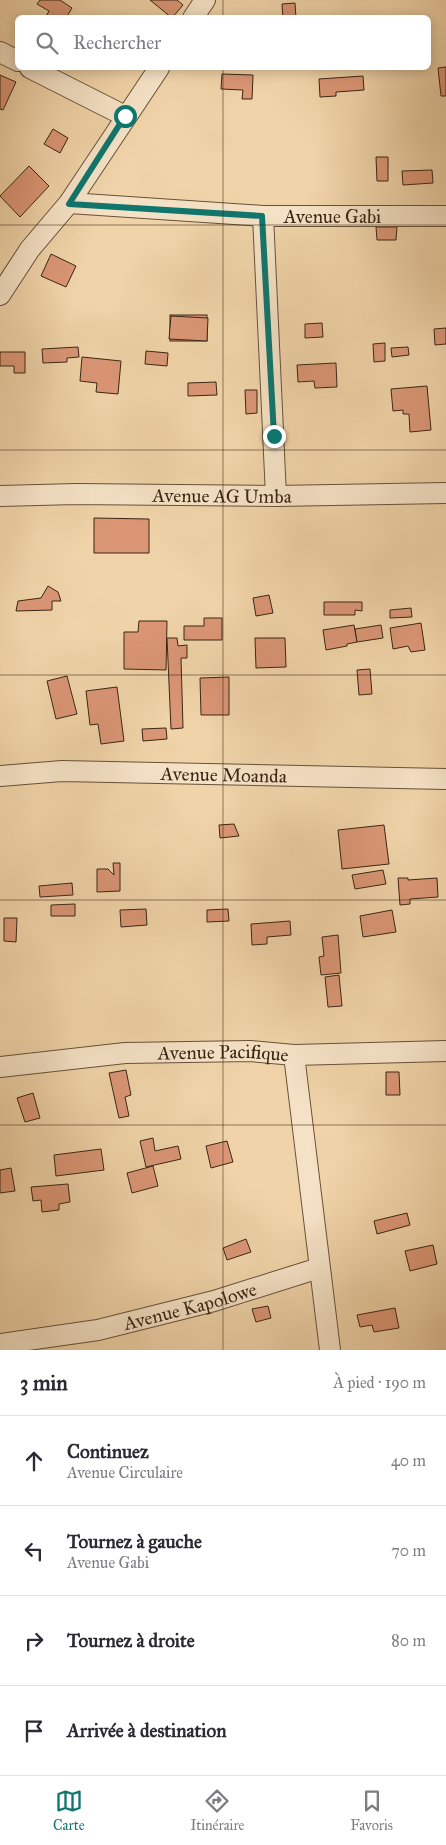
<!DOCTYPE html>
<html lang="fr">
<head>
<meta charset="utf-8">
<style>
  :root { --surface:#fff; --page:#f2f2f3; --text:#2b2b33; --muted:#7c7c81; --line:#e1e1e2; --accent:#0f766e }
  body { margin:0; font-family:"IM FELL Great Primer",serif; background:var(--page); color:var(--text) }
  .stop { position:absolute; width:15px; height:15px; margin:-11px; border:4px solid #0f766e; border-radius:50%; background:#fff }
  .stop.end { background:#0f766e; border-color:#fff; box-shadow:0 1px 5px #0008 }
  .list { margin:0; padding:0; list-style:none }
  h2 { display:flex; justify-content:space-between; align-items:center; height:65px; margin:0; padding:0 20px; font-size:21px }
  h2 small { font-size:16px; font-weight:400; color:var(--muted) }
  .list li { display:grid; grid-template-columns:32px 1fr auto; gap:15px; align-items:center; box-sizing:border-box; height:90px; padding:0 20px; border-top:1px solid var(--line) }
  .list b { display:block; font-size:19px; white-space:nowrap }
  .list p { margin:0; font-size:16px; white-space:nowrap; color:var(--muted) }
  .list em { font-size:16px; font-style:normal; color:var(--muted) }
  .icon { flex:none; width:28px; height:28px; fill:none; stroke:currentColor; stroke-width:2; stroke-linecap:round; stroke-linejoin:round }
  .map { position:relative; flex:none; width:446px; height:1350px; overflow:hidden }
  .search { position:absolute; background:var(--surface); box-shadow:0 2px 12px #0003; left:15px; right:15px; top:15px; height:55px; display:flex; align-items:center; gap:12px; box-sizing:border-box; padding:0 18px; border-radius:8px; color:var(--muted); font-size:19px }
  .sheet { height:425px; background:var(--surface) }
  nav { display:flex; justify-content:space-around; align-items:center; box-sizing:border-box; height:70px; border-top:1px solid var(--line); background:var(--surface); font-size:14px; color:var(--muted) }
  nav a { display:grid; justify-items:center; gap:2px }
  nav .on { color:var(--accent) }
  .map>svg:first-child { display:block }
</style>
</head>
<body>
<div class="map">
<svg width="446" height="1350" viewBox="0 0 446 1350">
  <rect width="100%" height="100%" fill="#f0d3a8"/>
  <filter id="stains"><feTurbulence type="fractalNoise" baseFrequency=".004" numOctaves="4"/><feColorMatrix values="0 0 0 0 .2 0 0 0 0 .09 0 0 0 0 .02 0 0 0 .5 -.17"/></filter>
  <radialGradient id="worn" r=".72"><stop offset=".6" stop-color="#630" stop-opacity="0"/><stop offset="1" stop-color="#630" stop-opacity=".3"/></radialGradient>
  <g fill="#db9675" stroke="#392614">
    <polygon points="40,0 60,0 72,8 66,18 45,18 49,11 37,4"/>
    <polygon points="150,0 177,0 183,5 172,18"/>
    <polygon points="295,3 296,18 283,18 282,4"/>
    <polygon points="446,67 446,96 441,96 438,68"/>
    <polygon points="222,74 253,75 252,99 242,99 243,90 221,89"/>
    <polygon points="0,75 16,82 3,110 0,109"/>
    <polygon points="363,76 364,90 336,92 336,96 320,97 319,79"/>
    <polygon points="53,129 68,138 60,153 44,144"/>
    <polygon points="376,157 388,157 388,181 377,181"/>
    <polygon points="29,166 49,186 20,217 0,196"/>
    <polygon points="432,170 433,183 403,185 402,171"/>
    <polygon points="376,227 397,227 396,240 377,240"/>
    <polygon points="51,254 76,266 66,287 41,276"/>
    <rect x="170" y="315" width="37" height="26"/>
    <polygon points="171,316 208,318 207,341 169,339"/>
    <polygon points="322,323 323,337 305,338 305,324"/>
    <polygon points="446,328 446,344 435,345 434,329"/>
    <polygon points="385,343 385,361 374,362 373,344"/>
    <polygon points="78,347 79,357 67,358 67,362 43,363 42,349"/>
    <polygon points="408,347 409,355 392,357 391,348"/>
    <polygon points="146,351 168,353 167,366 145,364"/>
    <polygon points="0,352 25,352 25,373 14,373 14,366 0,366"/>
    <polygon points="82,357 121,361 118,394 96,392 97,383 80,381"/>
    <polygon points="336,363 337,387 315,388 314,381 298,382 297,365"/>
    <polygon points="216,382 217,395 188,396 188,383"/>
    <polygon points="427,386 431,430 410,432 409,414 403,414 403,410 393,411 391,389"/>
    <polygon points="245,390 257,390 257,413 246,414"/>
    <polygon points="94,518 149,519 149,553 94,553"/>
    <polygon points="48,586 58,592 61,601 52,601 52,610 16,611 18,601 41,598"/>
    <polygon points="269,595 273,613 256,616 253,598"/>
    <polygon points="324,602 362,602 362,611 355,610 355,615 324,615"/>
    <polygon points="411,608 412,617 390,618 390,610"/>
    <polygon points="204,618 222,618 222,640 184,640 184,626 204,626"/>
    <polygon points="139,621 167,621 166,670 124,669 124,632 138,632"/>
    <polygon points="421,623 425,650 411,652 408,646 393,649 390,628"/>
    <polygon points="354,625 357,642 347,644 347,646 326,650 323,630"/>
    <polygon points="381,625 383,638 357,642 355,629"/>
    <polygon points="167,638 177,638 178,646 187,645 187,658 181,658 183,728 171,729"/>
    <polygon points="255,638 285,638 286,667 256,668"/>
    <polygon points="370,669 372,694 359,695 357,670"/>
    <polygon points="67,676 77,714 56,719 47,681"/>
    <polygon points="229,677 229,715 201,715 200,678"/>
    <polygon points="117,687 124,741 101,744 98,724 90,725 86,691"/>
    <polygon points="166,728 167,739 143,741 142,729"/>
    <polygon points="234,824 239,836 220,838 219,825"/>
    <polygon points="384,825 389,864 342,869 338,830"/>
    <polygon points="113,863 120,863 120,891 97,892 97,869 108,869 114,875"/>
    <polygon points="383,870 386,884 355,889 352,875"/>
    <polygon points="398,878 408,878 408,880 437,878 438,897 410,899 410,904 400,905"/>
    <polygon points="72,883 73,895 40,897 39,886"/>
    <polygon points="75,904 75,916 51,916 51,905"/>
    <polygon points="146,909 147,925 121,927 120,910"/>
    <polygon points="228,909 229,921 207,922 207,910"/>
    <polygon points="392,910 396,932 363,937 360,916"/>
    <polygon points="4,918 17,918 16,942 4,941"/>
    <polygon points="290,921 291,935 267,937 267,944 252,945 251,924"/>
    <polygon points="338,935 341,973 321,975 319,957 324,956 322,937"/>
    <polygon points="339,975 342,1006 328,1007 325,977"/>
    <polygon points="126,1070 131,1095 125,1097 129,1116 119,1118 109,1073"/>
    <polygon points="386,1072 399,1072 400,1095 386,1095"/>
    <polygon points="33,1093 40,1118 25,1122 17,1098"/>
    <polygon points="153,1138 155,1151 178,1146 181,1159 146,1167 140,1141"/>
    <polygon points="227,1141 233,1162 211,1168 206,1146"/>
    <polygon points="101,1149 104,1170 56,1176 54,1155"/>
    <polygon points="153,1166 158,1186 132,1193 127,1173"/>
    <polygon points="11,1168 15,1191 0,1193 0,1170"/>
    <polygon points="68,1184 70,1202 59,1204 59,1210 42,1212 41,1200 33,1201 31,1187"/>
    <polygon points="407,1213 410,1225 377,1234 374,1221"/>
    <polygon points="246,1239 251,1252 227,1260 223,1248"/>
    <polygon points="433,1245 437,1264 410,1271 405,1251"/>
    <polygon points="268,1306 271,1318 256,1322 252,1309"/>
    <polygon points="395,1308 399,1328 374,1332 372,1325 360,1327 357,1315"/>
  </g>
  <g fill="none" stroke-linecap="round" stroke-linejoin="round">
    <g stroke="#675139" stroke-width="22">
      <g id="minor">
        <polyline points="193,18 205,0"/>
        <polyline points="0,52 18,61"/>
        <polyline points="30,68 125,116"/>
        <path id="s1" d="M69 203 263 216H446"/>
        <polyline points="263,216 276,496"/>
        <polyline points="0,295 30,249 69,203 159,68"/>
        <path id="s2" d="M0 496 76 494 276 496 446 493"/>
        <path id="s3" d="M0 776 62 771 446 779"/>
        <polyline points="294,1055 330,1350"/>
        <path id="s4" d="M0 1067 125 1053 250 1051 294 1055 446 1051"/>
        <path id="s5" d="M0 1344 98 1330 214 1301 319 1268"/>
      </g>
    </g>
    <use href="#minor" stroke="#f5e2c6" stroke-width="20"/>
  </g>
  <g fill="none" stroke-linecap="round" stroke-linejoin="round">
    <polyline stroke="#0f766e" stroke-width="6" points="125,116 69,204 262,216 274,436"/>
  </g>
  <path fill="none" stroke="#392614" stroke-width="1" stroke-opacity="0.55" d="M223 0V18M223 68V1350M0 225H446M0 450H446M0 675H446M0 900H446M0 1125H446"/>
  <g text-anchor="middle" stroke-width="4" stroke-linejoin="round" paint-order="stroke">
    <g font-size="19" fill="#392614" stroke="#f5e2c6">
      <text dy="7" stroke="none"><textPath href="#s1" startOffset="264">Avenue Gabi</textPath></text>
      <text dy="7" stroke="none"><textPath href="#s2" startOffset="222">Avenue AG Umba</textPath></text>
      <text dy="7" stroke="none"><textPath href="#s3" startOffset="224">Avenue Moanda</textPath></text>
      <text dy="7" stroke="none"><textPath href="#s4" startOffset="224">Avenue Pacifique</textPath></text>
      <text dy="7" stroke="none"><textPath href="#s5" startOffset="194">Avenue Kapolowe</textPath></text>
    </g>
  </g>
  <rect width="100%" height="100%" filter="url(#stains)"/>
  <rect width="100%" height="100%" fill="url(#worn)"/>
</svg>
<div class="stop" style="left:125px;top:116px"></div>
<div class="stop end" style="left:274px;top:436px"></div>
<div class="search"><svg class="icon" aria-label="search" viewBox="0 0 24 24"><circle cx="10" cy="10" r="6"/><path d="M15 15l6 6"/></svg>Rechercher</div>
</div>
<section class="sheet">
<h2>3 min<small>À pied · 190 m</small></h2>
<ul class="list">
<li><svg class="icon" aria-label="ahead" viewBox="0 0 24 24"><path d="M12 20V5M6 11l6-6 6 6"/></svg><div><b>Continuez</b><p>Avenue Circulaire</p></div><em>40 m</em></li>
<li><svg class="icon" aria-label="left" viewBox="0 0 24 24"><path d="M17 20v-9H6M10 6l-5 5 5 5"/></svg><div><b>Tournez à gauche</b><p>Avenue Gabi</p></div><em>70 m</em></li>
<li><svg class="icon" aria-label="right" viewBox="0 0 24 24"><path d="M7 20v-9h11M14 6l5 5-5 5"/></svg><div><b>Tournez à droite</b></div><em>80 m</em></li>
<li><svg class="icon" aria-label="arrive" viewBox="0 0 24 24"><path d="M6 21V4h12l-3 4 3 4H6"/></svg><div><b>Arrivée à destination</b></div></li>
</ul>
</section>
<nav>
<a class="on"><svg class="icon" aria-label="map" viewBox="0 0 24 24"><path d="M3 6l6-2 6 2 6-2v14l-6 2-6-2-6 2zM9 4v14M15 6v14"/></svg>Carte</a>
<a><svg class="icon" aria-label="directions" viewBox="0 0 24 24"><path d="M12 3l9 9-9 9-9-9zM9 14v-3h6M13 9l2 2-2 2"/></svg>Itinéraire</a>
<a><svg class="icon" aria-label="saved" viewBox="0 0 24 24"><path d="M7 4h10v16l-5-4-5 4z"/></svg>Favoris</a>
</nav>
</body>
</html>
